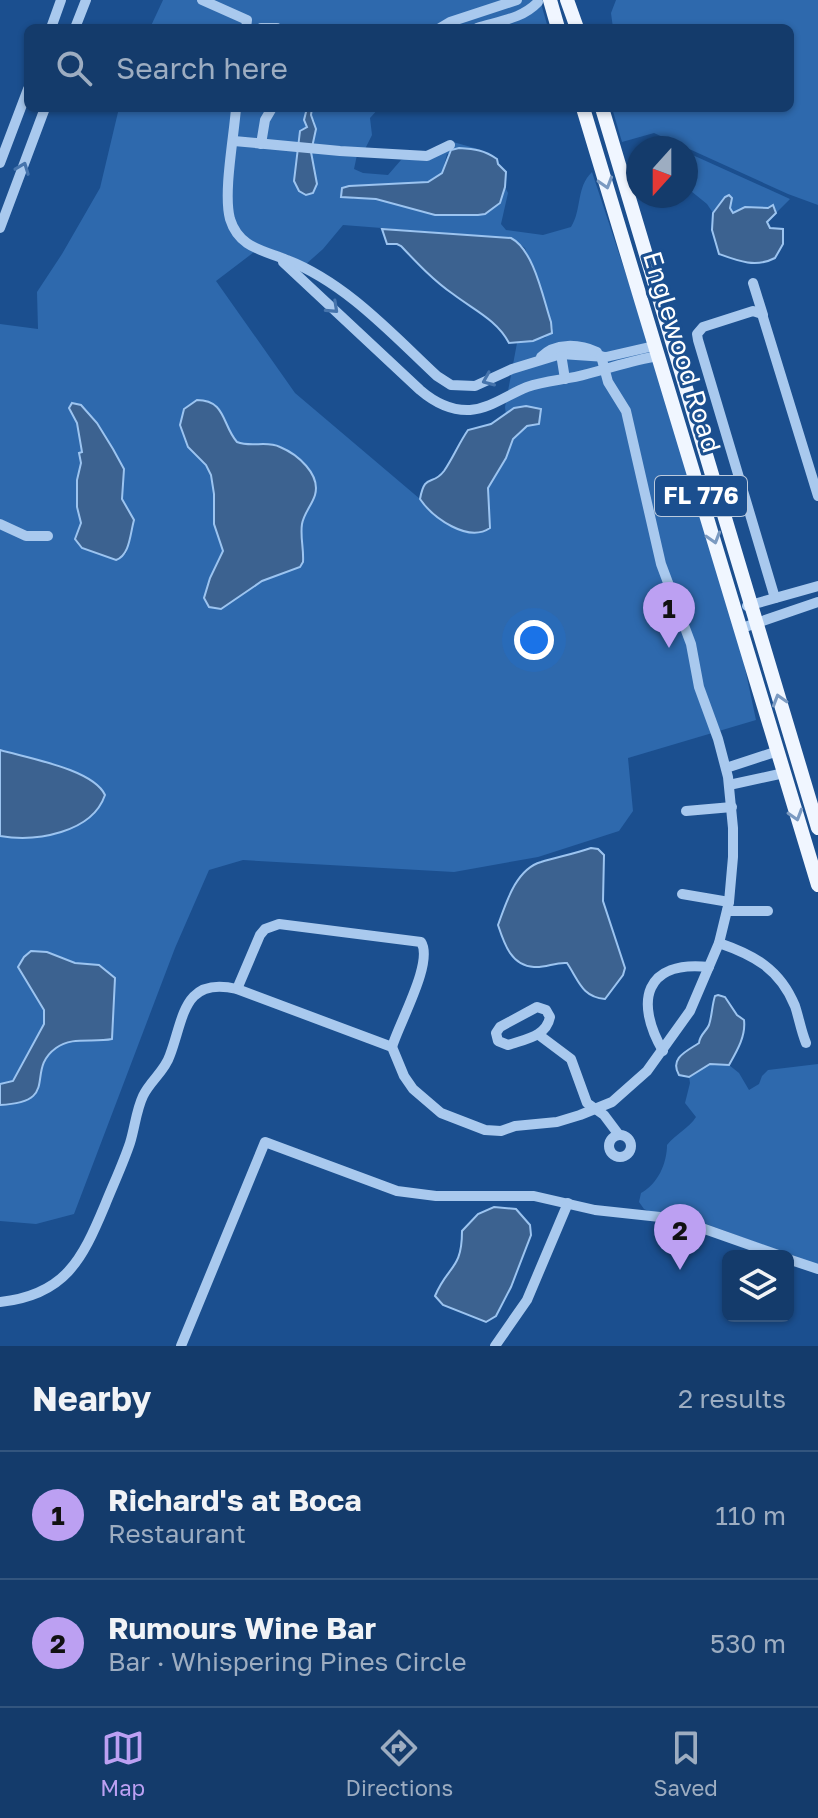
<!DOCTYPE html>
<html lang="en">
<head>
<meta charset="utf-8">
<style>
  :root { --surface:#143b6b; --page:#214673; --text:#f1f3f6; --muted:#9dadc1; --line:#33557e; --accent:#bca0f2 }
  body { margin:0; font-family:"Golos Text",sans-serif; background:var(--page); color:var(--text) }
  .controls { position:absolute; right:24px; bottom:24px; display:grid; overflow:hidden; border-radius:12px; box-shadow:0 2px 6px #0004 }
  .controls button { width:72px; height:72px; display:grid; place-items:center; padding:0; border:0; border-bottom:2px solid var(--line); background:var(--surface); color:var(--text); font:40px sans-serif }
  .compass { position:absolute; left:626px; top:136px; width:72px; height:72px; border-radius:50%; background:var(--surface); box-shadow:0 2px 6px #0004; rotate:201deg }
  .you { position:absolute; left:534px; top:640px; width:28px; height:28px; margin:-20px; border:6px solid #fff; border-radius:50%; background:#1a73e8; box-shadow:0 0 0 12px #1a73e833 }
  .badge { display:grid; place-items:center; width:52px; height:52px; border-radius:50%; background:var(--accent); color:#111; font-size:26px; font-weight:700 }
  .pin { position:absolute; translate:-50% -66px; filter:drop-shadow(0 2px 4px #0008) }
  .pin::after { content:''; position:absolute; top:42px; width:28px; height:24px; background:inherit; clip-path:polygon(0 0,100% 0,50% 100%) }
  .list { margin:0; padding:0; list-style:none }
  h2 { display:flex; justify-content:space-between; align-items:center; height:104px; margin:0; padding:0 32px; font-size:34px }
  h2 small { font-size:26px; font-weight:400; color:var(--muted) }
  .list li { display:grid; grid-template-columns:52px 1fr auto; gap:24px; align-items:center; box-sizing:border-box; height:128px; padding:0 32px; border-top:2px solid var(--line) }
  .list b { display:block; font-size:30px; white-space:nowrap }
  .list p { margin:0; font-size:26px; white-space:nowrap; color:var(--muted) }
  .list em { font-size:26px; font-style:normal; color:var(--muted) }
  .icon { flex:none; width:44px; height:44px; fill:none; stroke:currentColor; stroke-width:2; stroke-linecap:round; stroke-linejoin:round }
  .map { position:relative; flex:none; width:818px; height:1346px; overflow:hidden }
  .search { position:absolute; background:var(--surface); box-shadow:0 2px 6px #0004; left:24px; right:24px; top:24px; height:88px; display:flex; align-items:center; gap:20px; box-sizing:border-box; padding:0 28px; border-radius:12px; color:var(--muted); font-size:30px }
  .sheet { height:360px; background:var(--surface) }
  nav { display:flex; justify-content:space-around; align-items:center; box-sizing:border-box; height:112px; border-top:2px solid var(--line); background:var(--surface); font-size:22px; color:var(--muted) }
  nav a { display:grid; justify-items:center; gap:4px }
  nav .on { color:var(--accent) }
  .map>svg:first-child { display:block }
</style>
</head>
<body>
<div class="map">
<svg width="818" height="1346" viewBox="0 0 818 1346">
  <rect width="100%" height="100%" fill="#1b4f8f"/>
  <g fill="#2e69ad" fill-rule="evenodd">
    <polygon points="163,0 540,0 548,28 150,28"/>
    <polygon points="616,0 818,0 818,205 788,194 654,133 622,142 612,108 790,108 790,28 613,28 611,13"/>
    <path d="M119 108H307L304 120 307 127 300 131 294 181 299 191 306 195 317 184 311 152 315 122 311 115 312 108H346L348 112 354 108H379L370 118 372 135 365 149 357 155 354 169 363 173 388 175 401 160 453 142 478 149 447 154 442 173 428 182 416 183 359 186 353 187V199H376L403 204 421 212 459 216 485 214 497 206 505 187 508 193 501 224 506 230 543 235 571 227C582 210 576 187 592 172L650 347 735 621 756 720 628 758 633 811 619 831 538 857 454 872 243 860 209 870 175 948 74 1214 36 1224 0 1221V324L38 329 37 292 62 254 100 188ZM343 225 511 238 525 248 553 329 545 338 517 343 505 407 506 415 514 408 527 426 512 439 495 477 457 529 427 509 420 499 295 393 216 281 262 246 291 256 305 265 323 249ZM72 403 98 424 113 449 123 483 122 499 134 520 126 554 77 534 81 523 77 494 81 463 79 457 83 453 77 423 69 408Z"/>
    <polygon points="686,152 790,199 776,213 776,209 745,207 732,213 723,202 713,213 707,204 686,187"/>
    <path d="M710 1064 729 1065 739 1073 749 1090 759 1084 762 1076 768 1070 818 1064V1265L698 1221 651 1212 644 1209 639 1202 641 1193C658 1184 667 1163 667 1145 676 1134 689 1128 696 1117L685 1103 690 1083 689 1077Z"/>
  </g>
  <g fill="#3c6290" stroke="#9cc4f0" stroke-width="2">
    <polygon points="307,108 312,108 311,115 316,129 311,152 317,184 313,193 306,195 299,191 294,181 300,131 307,127 304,120"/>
    <path d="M459 148C475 149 484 150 497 159L498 164 506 172 505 187 500 203 485 214 478 215H435L376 199 341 197 342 188 349 186 428 182 442 173 451 150Z"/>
    <path d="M729 195 732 198 730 208 733 213 745 207 768 208 773 205 776 213 767 222 770 228 783 229V244L775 258C756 268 738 261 719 254L712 230 713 213 725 197Z"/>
    <path d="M382 229 511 238C534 250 543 298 551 322L552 333 533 341 509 343C497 320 474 310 453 294 434 281 417 263 401 246L397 244H387Z"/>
    <path d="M197 400C226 400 222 425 237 442 252 448 266 440 280 447 297 454 321 474 315 495 312 505 304 513 302 524 300 537 304 549 303 562L300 567 262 581 221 609 209 607 204 598 210 578 223 551 214 524V494L211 475 206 465 188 447 180 425 184 409Z"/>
    <path d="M72 403 81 405 97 423 113 449 124 469 122 499 134 520C130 534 130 555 116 560L82 548 75 539 81 523 77 507V480L81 463 79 453 82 452 77 423 69 408Z"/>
    <path d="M526 406 541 409 539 424 527 426 513 439 506 458 488 488 490 528C468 543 433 518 420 499 425 472 432 487 444 471 453 458 459 443 468 430L491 424 514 408Z"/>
    <path d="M0 750C27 758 93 769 105 795 92 833 36 842 0 836Z"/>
    <path d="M591 848 598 849 604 855 603 901 625 968 623 975 605 999C582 997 579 981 567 963 555 962 546 968 534 967 511 966 504 943 498 925 506 903 516 869 541 862 557 857 574 854 591 848Z"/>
    <path d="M31 951 47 952 75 963 99 965 115 978 112 1039C93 1043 72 1036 56 1048 24 1071 62 1102 0 1105V1084L13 1081 44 1024V1010L18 967 24 957Z"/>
    <path d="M718 995 725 997 737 1015 744 1020C746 1036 737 1051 729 1065L710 1064 689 1077 679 1075C669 1058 687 1051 699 1043 700 1034 706 1032 709 1025 712 1016 712 1005 715 996Z"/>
    <path d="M494 1207 516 1209 530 1225 531 1235 511 1287 496 1316 486 1322 443 1305 435 1296C448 1265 462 1270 462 1231L478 1214Z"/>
  </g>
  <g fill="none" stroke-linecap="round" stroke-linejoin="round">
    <g stroke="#a9c9ee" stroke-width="10">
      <polyline points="202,0 247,20 246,28"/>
      <polyline points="51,28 61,0"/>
      <polyline points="75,28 86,0"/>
      <polyline points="261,28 277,28"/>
      <polyline points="440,28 450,22 517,0"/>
      <path d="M477 28C499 21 522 19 538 2"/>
      <path d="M236 108C234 137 223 193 230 219 239 248 263 250 287 260 346 283 392 334 437 376L451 385 475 386 512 369 561 354 606 357 654 346"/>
      <polyline points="234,141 340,151 427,156 450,145"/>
      <polyline points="261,144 265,120 272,108"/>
      <polyline points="0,163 28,89"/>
      <polyline points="0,228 45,108"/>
      <path d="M283 262 420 390C434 402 450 411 470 410 491 408 507 395 527 387 546 380 567 380 587 374 611 368 633 360 658 356"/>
      <polyline points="753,283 763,315"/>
      <polyline points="561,354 565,379"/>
      <path d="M541 357C555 342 580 344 597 352"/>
      <polyline points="0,524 26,536 48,536"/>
      <polyline points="775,598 698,340 697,334 703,327 753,311 762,314 818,496"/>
      <polyline points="747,606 818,586"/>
      <polyline points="742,628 818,602"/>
      <polyline points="726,768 778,751"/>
      <polyline points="729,785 784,773"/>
      <polyline points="686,811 732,807"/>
      <polyline points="682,894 729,902"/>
      <polyline points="727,911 768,911"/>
      <path d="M719 943C754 955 780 969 795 1006 799 1018 801 1031 806 1043"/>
      <path d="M237 989 260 935 265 929 279 924 421 942C434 962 399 1023 392 1047"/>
      <path d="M537 1007 546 1010 550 1017C546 1037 525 1039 508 1045L498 1041 496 1033 500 1027Z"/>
      <polyline points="539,1035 571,1059 587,1103 604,1115 619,1135"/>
      <path d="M663 1051C634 1001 645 960 709 967"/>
      <circle cx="620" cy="1146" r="11"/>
      <polyline points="788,1259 818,1269"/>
      <path d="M0 1302C65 1295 82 1260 105 1205 113 1185 123 1164 130 1143 135 1127 136 1111 143 1096 150 1081 165 1071 170 1055 184 1018 183 976 237 989L392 1047 404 1076 413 1089 441 1113 485 1130 501 1131 515 1126 557 1122 580 1115 612 1102 647 1071 690 1011 719 943 729 902 733 857V828L728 777 718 739 699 687 691 644 661 564 626 411 608 382 601 356"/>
      <polyline points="181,1346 265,1142 397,1191 436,1196 534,1196 595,1210 660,1217 699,1227 781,1256"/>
      <polyline points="495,1346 527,1300 568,1203"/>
    </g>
    <g stroke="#f0f6ff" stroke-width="14">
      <polyline points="550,0 558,28"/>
      <polyline points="567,0 577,28"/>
      <polyline points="583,108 818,885"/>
      <polyline points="602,108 818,828"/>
    </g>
  </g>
  <defs><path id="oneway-chevron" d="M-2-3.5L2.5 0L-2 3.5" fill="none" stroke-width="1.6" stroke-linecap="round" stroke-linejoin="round" transform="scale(2)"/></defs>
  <g stroke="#4674ac">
    <use href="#oneway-chevron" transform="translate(23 168) rotate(-69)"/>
    <use href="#oneway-chevron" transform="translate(333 308) rotate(43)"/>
    <use href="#oneway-chevron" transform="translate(488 380) rotate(157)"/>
  </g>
  <g stroke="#7b9ac1">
    <use href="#oneway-chevron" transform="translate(606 183) rotate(73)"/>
    <use href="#oneway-chevron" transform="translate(714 538) rotate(73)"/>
    <use href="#oneway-chevron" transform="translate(779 700) rotate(-107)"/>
    <use href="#oneway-chevron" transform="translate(796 815) rotate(73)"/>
  </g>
  <g text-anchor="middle" stroke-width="6" stroke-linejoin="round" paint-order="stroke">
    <rect fill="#1b4f8f" stroke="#bbcadd" stroke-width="2" x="655" y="476" width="92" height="40" rx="6"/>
    <g font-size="24" font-weight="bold" fill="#fff">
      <text x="701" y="504">FL 776</text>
    </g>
    <g font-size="26" fill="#fff" stroke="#1b4f8f">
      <text transform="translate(682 352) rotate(73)" y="9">Englewood Road</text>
    </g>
  </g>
</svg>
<div class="controls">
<button><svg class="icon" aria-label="layers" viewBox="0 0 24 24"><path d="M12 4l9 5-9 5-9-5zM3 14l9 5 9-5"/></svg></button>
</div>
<svg class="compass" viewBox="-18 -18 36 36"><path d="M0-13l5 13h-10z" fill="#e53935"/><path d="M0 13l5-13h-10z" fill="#9dadc1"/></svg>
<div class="you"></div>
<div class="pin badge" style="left:669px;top:648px">1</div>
<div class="pin badge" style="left:680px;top:1270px">2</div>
<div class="search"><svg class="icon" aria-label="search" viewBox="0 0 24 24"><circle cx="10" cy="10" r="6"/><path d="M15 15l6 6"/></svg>Search here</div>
</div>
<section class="sheet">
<h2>Nearby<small>2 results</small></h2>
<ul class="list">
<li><span class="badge">1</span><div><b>Richard's at Boca</b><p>Restaurant</p></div><em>110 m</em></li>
<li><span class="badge">2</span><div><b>Rumours Wine Bar</b><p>Bar · Whispering Pines Circle</p></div><em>530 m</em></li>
</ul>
</section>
<nav>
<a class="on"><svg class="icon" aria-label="map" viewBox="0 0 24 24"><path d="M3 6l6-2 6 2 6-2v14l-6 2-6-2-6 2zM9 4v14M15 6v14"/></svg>Map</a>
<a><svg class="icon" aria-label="directions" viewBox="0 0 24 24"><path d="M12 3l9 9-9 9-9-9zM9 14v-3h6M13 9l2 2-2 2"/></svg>Directions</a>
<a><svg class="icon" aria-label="saved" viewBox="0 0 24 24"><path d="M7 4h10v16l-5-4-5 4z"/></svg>Saved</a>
</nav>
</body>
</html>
